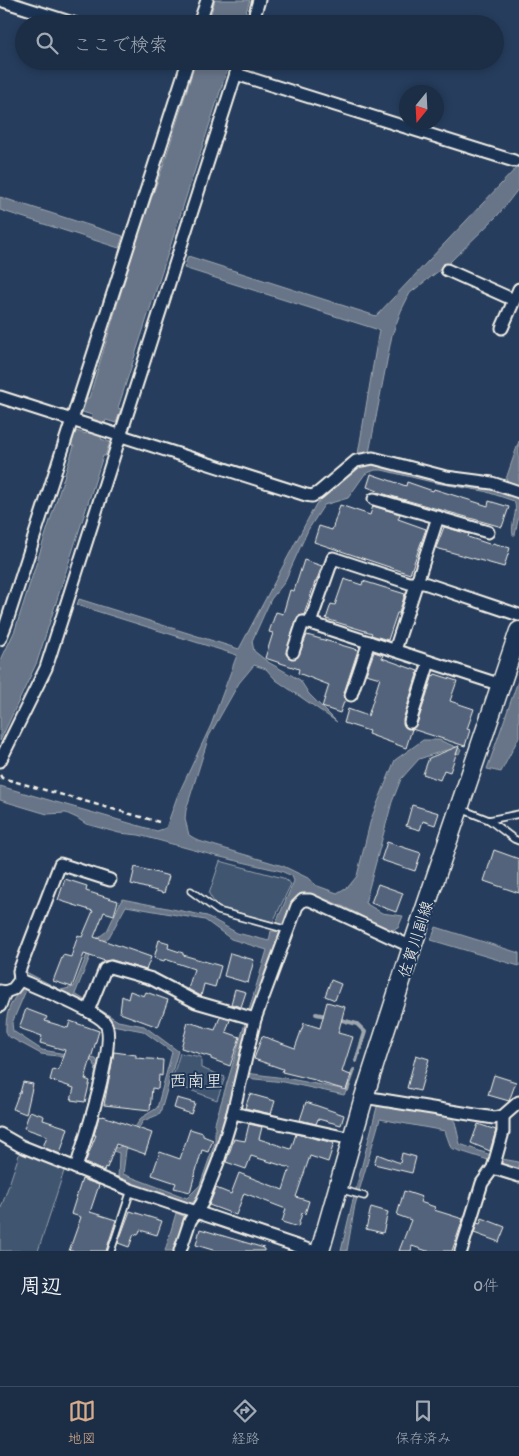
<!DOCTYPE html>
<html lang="ja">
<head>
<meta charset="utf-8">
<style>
  :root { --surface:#1c2e46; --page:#293a51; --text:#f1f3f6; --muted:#a0a8b3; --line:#3a4a5f; --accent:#d6ab8b }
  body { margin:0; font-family:Itim,"Klee One",sans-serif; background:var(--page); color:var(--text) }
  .compass { position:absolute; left:399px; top:85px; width:45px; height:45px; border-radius:50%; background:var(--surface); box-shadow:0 2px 8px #0003; rotate:198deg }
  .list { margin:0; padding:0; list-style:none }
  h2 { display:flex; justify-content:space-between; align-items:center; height:65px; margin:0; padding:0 20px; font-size:21px }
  h2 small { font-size:16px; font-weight:400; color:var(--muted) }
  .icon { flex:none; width:28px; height:28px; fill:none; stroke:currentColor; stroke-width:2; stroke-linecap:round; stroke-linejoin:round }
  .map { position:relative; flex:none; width:519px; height:1251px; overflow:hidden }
  .search { position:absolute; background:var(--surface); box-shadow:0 2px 8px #0003; left:15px; right:15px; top:15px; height:55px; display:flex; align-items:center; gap:12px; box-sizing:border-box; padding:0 18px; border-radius:28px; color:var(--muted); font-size:19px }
  .sheet { height:135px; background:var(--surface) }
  nav { display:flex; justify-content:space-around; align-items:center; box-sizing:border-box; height:70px; border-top:1px solid var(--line); background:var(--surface); font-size:14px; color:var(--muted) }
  nav a { display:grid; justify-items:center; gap:2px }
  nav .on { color:var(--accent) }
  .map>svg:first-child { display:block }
</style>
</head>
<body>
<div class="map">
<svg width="519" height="1251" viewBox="0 0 519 1251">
  <rect width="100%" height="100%" fill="#263d5d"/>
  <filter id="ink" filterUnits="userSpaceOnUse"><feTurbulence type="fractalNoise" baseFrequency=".02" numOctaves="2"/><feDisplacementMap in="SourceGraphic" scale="10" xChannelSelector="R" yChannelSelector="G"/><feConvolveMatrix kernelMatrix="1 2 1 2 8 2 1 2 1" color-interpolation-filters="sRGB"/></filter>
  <g filter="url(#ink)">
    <g fill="#40546f" stroke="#9aa2ac">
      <polygon points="220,861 283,878 291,884 273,922 217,907 209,894"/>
      <polygon points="180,1053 201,1057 201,1068 225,1077 217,1100 171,1083"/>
      <polygon points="20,1152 65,1168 38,1251 0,1251 0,1211"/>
    </g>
    <g fill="#677588" stroke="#9fa7ae" fill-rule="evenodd">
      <polygon points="215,0 250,0 242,24 208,24"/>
      <polygon points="196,61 230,61 118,408 121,409 116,423 106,420 105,423 91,419 92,415 82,412 87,398 89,398 139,233 164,163"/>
      <polygon points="519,165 519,188 498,215 449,263 410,293 401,311 392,335 369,453 358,454 379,330 184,268 188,256 376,316"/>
      <polygon points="0,197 123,236 119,248 0,210"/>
      <polygon points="87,430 102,435 101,439 110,442 105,456 103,456 37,662 0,741 0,662 15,630 22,608 74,446 71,445 76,431 86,434"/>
      <path d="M519 441V495L517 500 519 501V515L515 535H513C510 523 519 512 514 501L484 491 436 483 382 470H375L365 474 348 498 324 505 308 530 284 583 271 599 252 641 254 651 268 662 300 680 309 694 337 722 276 680 266 669 254 665 239 683 209 736 186 810 185 819 189 835 199 841 283 866 310 879 315 885 337 893 349 886 357 876 371 819 395 760 423 740H439L461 749 459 754 446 750 419 759 401 779 392 802 365 903 382 913 403 916 398 928 389 931C364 918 328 894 300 895L291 903 283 927 276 923 294 881 292 876 281 871 216 856 139 835 119 833 86 824 77 818 66 813 47 814 0 800V786L157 831 166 828 177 797 211 725 237 655 77 605 79 599 239 649 316 504 359 467 365 464 374 465 436 481 492 490 505 494 509 482 506 479Z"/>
      <polygon points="519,678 519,737 501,772 487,769"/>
      <path d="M122 899 207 916 237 933 269 941 271 931 280 932C270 962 259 992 250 1023 241 1051 211 1197 189 1205L118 1179 119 1153 89 1142 90 1139 117 1148 124 1145 141 1118 157 1108 172 1052 143 1031 112 1025 93 1009 24 976 26 972 61 990 74 987 92 942 107 931ZM126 906 205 920 231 939 267 950 215 1123V1142L200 1185 187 1198 123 1174 126 1150 143 1121 160 1114 178 1051 144 1026 118 1021 75 994 93 949 109 937Z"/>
      <polygon points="436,927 519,953 519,966 431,940"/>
      <path d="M23 986 27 988 12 1023 13 1031 42 1050 96 1059 100 1067 81 1139 79 1138 94 1082 96 1067 91 1060 41 1054 6 1035C5 1012 10 1003 23 986Z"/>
      <polygon points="246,1073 285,1078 347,1090 344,1095 284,1082 245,1078"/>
      <polygon points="378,1103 449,1114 455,1122 460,1144 502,1159 519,1162 519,1170 451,1148 445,1131 380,1119 355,1205 347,1251 341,1251 352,1204"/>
      <polygon points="176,1213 186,1217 174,1251 165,1251"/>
    </g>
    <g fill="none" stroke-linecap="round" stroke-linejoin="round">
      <g stroke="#9fa7ae" stroke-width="4">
        <polyline points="316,1014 326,1016"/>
        <polyline points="338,1019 357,1024 365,1032 356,1061"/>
        <polyline points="347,1090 354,1070"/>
      </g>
    </g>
    <g fill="#52647b" stroke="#f4f1e8">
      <polygon points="371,474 406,486 407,482 433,491 434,489 488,506 489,501 509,507 502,527 377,492 378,491 367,487"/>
      <polygon points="340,505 370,515 373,506 400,514 398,519 426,529 410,574 314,542 319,526 332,530"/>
      <polygon points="444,527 469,534 468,537 492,545 493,543 510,548 504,567 436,548"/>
      <polygon points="304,560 322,566 316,582 315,582 304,615 298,616 296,620 286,654 291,659 298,657 307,635 358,650 344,693 345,699 340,713 322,707 329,685 298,673 299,669 265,658 273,633 269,632 276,612 283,614 290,590 294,591"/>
      <polygon points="344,579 362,585 363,581 405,594 399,613 397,613 388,640 371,635 372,633 326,619 331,604 335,605"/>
      <polygon points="374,652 383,655 382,658 418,671 403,720 405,727 412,729 406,748 368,734 369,731 344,723 348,709 368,716 380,678 366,674"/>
      <polygon points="435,674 457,681 450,701 474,709 467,729 470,730 465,746 412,729 417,724 433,675 434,676"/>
      <polygon points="459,746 450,772 444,770 440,780 423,774 429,758"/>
      <polygon points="412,805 439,813 435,825 423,821 420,830 406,826"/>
      <polygon points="387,842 421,853 415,871 381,860"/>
      <polygon points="494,850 519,859 519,893 484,881"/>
      <polygon points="135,867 169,876 164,893 131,884"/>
      <polygon points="65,879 87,886 86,891 118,901 114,915 104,912 94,937 151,957 146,970 112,960 105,961 84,954 72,987 53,981 63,955 71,957 78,935 82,937 93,911 58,900"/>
      <polygon points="378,884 403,893 396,912 371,903"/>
      <polygon points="159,940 169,943 168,948 183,953 183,955 221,966 215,987 204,984 201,996 188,989 194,969 165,959 164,961 154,958"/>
      <polygon points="230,953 254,960 248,983 224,976"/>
      <polygon points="331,980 341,984 335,1000 325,996"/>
      <polygon points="235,989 246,992 241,1007 231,1004"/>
      <polygon points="130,991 144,996 146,992 168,1000 158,1027 120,1013 122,996 128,999"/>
      <polygon points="327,1002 345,1007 338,1033 353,1037 342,1072 351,1075 346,1090 315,1081 315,1080 282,1072 283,1069 254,1059 262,1036 295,1048 304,1023 320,1028"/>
      <polygon points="26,1009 47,1017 45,1021 68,1028 70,1021 99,1031 85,1079 90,1081 85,1102 71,1100 74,1088 50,1080 53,1069 58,1071 65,1050 40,1043 42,1036 19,1028"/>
      <polygon points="220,1017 230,1020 226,1032 240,1037 230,1066 211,1059 211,1057 181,1048 188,1022 215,1030"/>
      <polygon points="114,1052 136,1055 136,1058 163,1060 162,1076 159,1075 158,1089 152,1088 150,1110 104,1105"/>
      <polygon points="416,1055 429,1059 420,1091 407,1088"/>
      <polygon points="494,1075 516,1082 509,1101 488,1095"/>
      <polygon points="23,1082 33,1084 26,1114 13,1109 19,1093 20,1093"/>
      <polygon points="250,1094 275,1101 271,1114 245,1108"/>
      <polygon points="177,1098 195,1103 191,1114 174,1108"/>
      <polygon points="306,1102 344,1115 341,1125 318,1119 316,1124 300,1120"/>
      <polygon points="30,1111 44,1116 43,1120 68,1128 60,1154 43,1147 47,1136 24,1128"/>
      <polygon points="99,1116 103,1117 103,1116 152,1133 145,1154 116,1144 107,1168 105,1167 104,1171 85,1163 96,1135 94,1135"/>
      <polygon points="249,1124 262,1127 259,1139 291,1149 296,1134 334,1143 328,1162 310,1156 296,1197 309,1201 305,1214 302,1213 298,1227 282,1222 286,1209 244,1193 236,1215 209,1205 216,1188 231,1194 239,1173 283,1190 290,1168 251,1156 246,1169 226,1162 234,1139 245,1141"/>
      <polygon points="478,1124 496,1130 490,1151 471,1143"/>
      <polygon points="190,1129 203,1133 203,1136 213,1140 208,1152 202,1150 190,1192 174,1188 176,1183 152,1175 160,1152 180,1159"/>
      <polygon points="402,1153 416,1157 412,1173 374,1164 377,1154 400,1163"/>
      <polygon points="82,1179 99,1185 90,1212 116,1220 106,1251 69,1251 81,1217 71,1214"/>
      <polygon points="404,1191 422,1197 420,1202 435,1207 434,1210 463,1219 452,1251 427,1251 412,1246 411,1251 399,1251 411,1220 397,1215"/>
      <polygon points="371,1207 388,1212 383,1233 366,1229"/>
      <polygon points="130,1211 162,1221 157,1235 140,1230 138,1235 134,1234 129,1247 118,1243"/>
      <polygon points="482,1218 505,1227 499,1242 474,1233 477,1223 480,1224"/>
      <polygon points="200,1229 264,1248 264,1251 216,1251 196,1245"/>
    </g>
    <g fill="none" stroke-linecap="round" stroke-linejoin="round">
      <g stroke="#f4f1e8" stroke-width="9">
        <g id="service">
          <polyline points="461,809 489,820 514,839 519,841"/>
          <polyline points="489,820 519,814"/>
          <polyline points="191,891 218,911 288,930"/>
          <polyline points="339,1189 364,1196"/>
          <polyline points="111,1251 131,1190"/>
        </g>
      </g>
      <g stroke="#f4f1e8" stroke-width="15">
        <g id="minor">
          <polyline points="0,0 76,24"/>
          <polyline points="199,24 207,0"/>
          <polyline points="252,24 259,0"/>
          <polyline points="236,74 514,161"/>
          <polyline points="447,270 514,300"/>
          <polyline points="502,328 519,289"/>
          <polyline points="0,397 306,495 312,496 318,493 356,461 373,458 446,477 492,483 519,492"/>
          <polyline points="374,499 488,532"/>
          <polyline points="0,639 6,624 188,61"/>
          <polyline points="395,650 438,517"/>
          <polyline points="293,652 303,622 310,623"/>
          <polyline points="501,685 310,623 333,558 409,583 424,583 519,615"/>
          <polyline points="351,695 369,642"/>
          <polyline points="410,722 429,662"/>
          <polyline points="0,761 46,668 240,61"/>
          <polyline points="20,980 19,971 60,864 110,880"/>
          <path d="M0 991 5 992 13 989 20 980C36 987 97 1012 105 1023 118 1040 83 1145 76 1168"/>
          <polyline points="0,1006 5,992"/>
          <polyline points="88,1011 105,969 110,967 152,979 196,1002 255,1019"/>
          <polyline points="364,1097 494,1118 503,1116 519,1102"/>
          <polyline points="233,1113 352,1139"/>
          <polyline points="0,1134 21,1146 131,1190 312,1251"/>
          <polyline points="493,1168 503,1132 503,1116"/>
          <polyline points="180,1251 190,1221 202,1203 218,1162 233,1113 255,1019 297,906 303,900 310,900 412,947"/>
          <polyline points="461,1251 482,1183 493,1168 519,1176"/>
        </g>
      </g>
      <g stroke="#f4f1e8" stroke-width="21">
        <polyline id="primary" points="320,1251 364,1097 412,947 519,631"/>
      </g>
      <polyline stroke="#f4f1e8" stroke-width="2.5" stroke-dasharray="5 4" stroke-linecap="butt" points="0,775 2,778 159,822"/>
      <use href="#service" stroke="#1d3557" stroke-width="5.5"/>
      <use href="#minor" stroke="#1d3557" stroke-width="11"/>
      <use href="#primary" stroke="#1d3557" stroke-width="18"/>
    </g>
  </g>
  <g text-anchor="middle" stroke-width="4" stroke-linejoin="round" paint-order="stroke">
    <g font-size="16" fill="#f4f1e8" stroke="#1d3557">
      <text transform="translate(415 939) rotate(-72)" y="6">佐賀川副線</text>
    </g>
    <g font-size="18" fill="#f4f1e8" stroke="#1d3557">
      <text x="196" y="1087">西南里</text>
    </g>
  </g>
</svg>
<svg class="compass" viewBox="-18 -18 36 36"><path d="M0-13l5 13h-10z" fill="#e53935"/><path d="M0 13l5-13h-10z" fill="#a0a8b3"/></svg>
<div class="search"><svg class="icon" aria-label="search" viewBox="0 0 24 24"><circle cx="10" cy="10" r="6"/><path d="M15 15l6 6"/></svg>ここで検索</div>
</div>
<section class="sheet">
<h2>周辺<small>0件</small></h2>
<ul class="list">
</ul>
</section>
<nav>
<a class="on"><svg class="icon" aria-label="map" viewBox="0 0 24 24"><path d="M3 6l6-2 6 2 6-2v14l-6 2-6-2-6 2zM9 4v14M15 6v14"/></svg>地図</a>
<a><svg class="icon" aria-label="directions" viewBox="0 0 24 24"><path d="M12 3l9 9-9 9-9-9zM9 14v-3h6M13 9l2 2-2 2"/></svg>経路</a>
<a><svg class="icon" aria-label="saved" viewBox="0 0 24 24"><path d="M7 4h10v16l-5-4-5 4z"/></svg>保存済み</a>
</nav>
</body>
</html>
